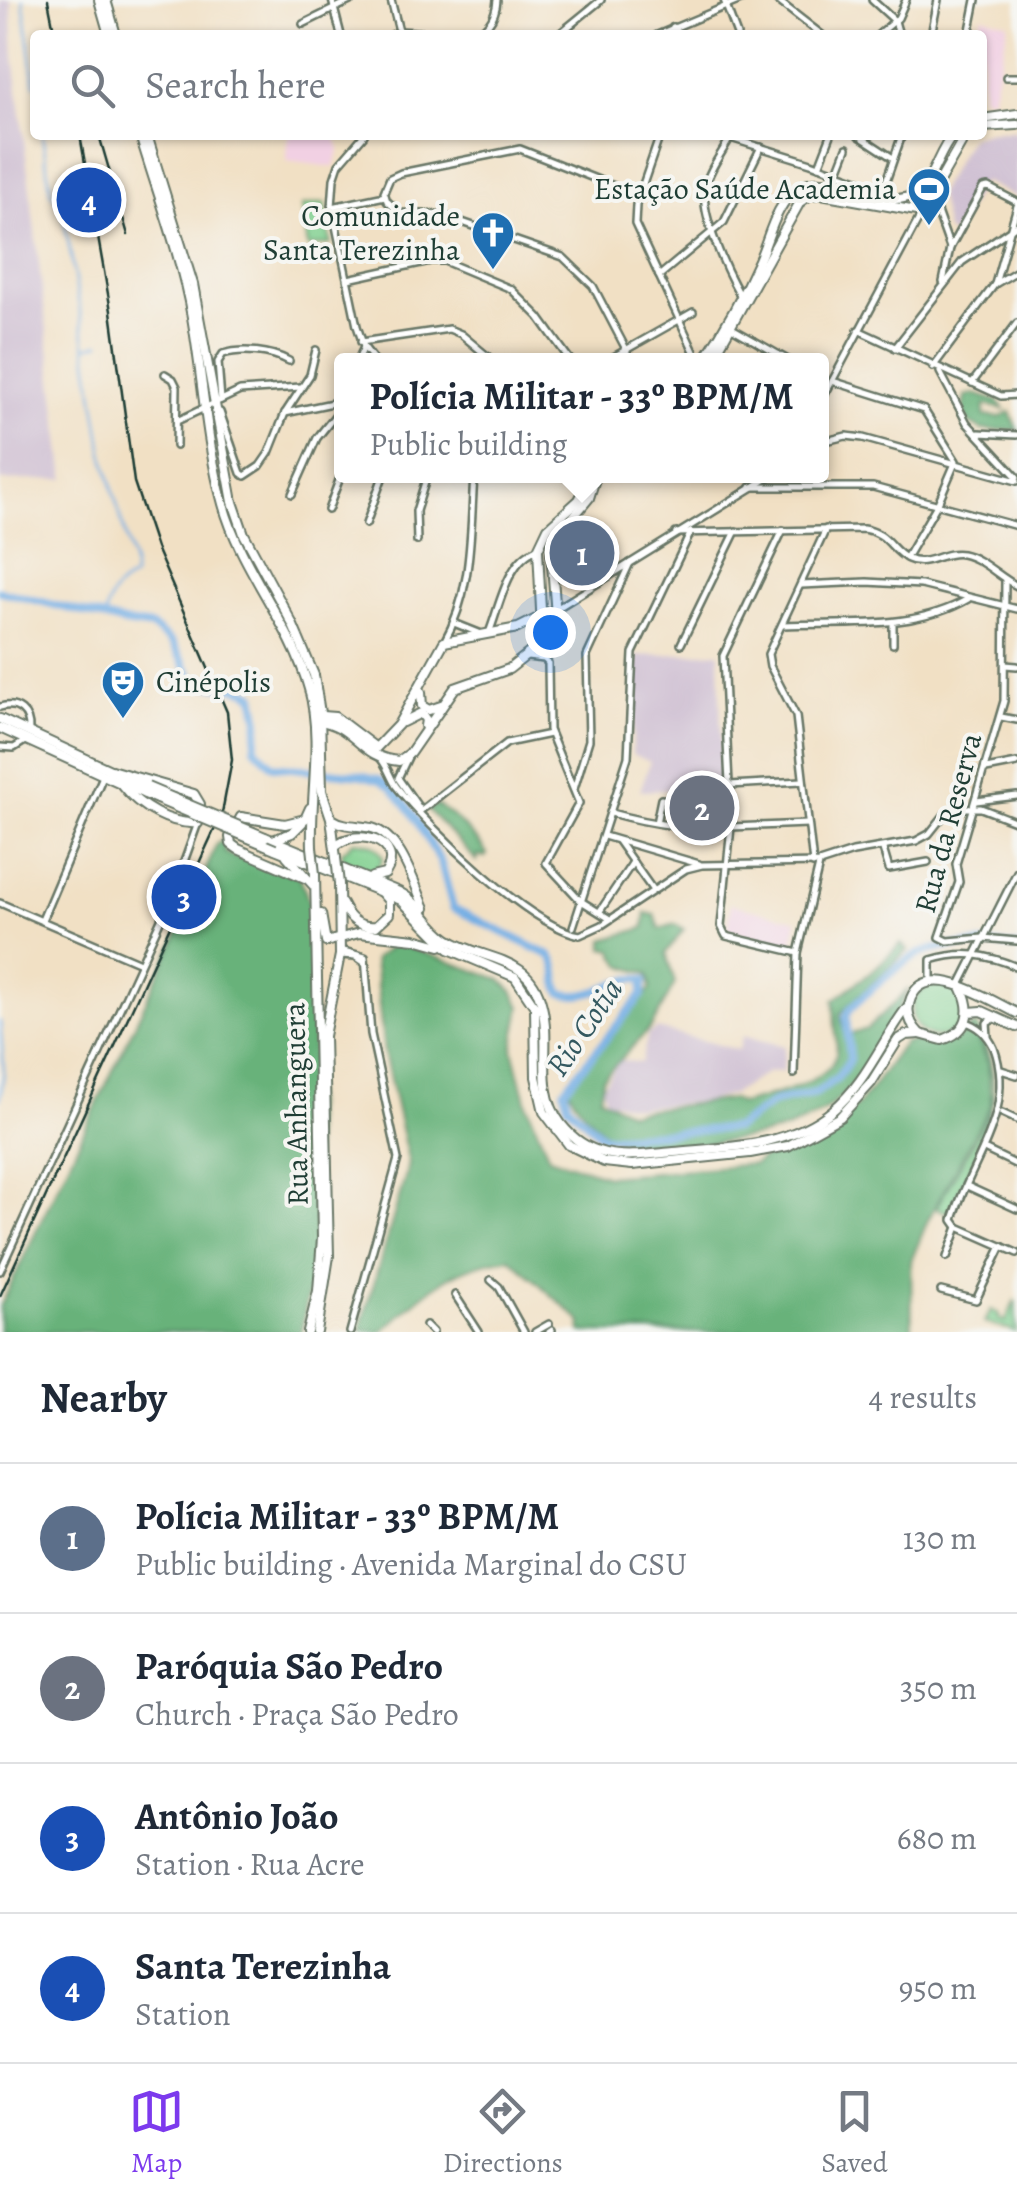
<!DOCTYPE html>
<html lang="en">
<head>
<meta charset="utf-8">
<style>
  :root { --surface:#fff; --page:#f2f2f3; --text:#1f2937; --muted:#747a83; --line:#e0e1e3; --accent:#7c3aed }
  body { margin:0; font-family:Alegreya,serif; background:var(--page); color:var(--text) }
  .you { position:absolute; left:550px; top:632px; width:35px; height:35px; margin:-25px; border:8px solid #fff; border-radius:50%; background:#1a73e8; box-shadow:0 0 0 15px #1a73e833 }
  .badge { display:grid; place-items:center; width:65px; height:65px; border-radius:50%; background:var(--accent); color:#fff; font-size:32px; font-weight:700 }
  .pin { position:absolute; translate:-50% -50%; border:5px solid #fff; box-shadow:0 2px 10px #0006 }
  .popup { position:absolute; left:334px; top:353px; width:495px; height:130px; box-sizing:border-box; display:grid; place-content:center; border-radius:10px; background:var(--surface); filter:drop-shadow(0 2px 8px #0005); font-size:32px; white-space:nowrap; color:var(--muted) }
  .popup b { font-size:38px; color:var(--text) }
  .popup::after { content:''; position:absolute; left:50%; top:100%; margin-left:-20px; border:20px solid transparent; border-top-color:var(--surface) }
  .list { margin:0; padding:0; list-style:none }
  h2 { display:flex; justify-content:space-between; align-items:center; height:130px; margin:0; padding:0 40px; font-size:42px }
  h2 small { font-size:32px; font-weight:400; color:var(--muted) }
  .list li { display:grid; grid-template-columns:65px 1fr auto; gap:30px; align-items:center; box-sizing:border-box; height:150px; padding:0 40px; border-top:2px solid var(--line) }
  .list b { display:block; font-size:38px; white-space:nowrap }
  .list p { margin:0; font-size:32px; white-space:nowrap; color:var(--muted) }
  .list em { font-size:32px; font-style:normal; color:var(--muted) }
  .icon { flex:none; width:55px; height:55px; fill:none; stroke:currentColor; stroke-width:2; stroke-linecap:round; stroke-linejoin:round }
  .map { position:relative; flex:none; width:1017px; height:1332px; overflow:hidden }
  .search { position:absolute; background:var(--surface); box-shadow:0 2px 8px #0004; left:30px; right:30px; top:30px; height:110px; display:flex; align-items:center; gap:25px; box-sizing:border-box; padding:0 35px; border-radius:10px; color:var(--muted); font-size:38px }
  .sheet { height:730px; background:var(--surface) }
  nav { display:flex; justify-content:space-around; align-items:center; box-sizing:border-box; height:140px; border-top:2px solid var(--line); background:var(--surface); font-size:28px; color:var(--muted) }
  nav a { display:grid; justify-items:center; gap:5px }
  nav .on { color:var(--accent) }
  .map>svg:first-child { display:block }
</style>
</head>
<body>
<div class="map">
<svg width="1017" height="1332" viewBox="0 0 1017 1332">
  <rect width="100%" height="100%" fill="#f6f6f2"/>
  <filter id="ink" filterUnits="userSpaceOnUse"><feTurbulence type="fractalNoise" baseFrequency=".01" numOctaves="2"/><feDisplacementMap in="SourceGraphic" scale="20" xChannelSelector="R" yChannelSelector="G"/><feConvolveMatrix kernelMatrix="1 2 1 2 8 2 1 2 1" color-interpolation-filters="sRGB"/></filter>
  <filter id="wash" filterUnits="userSpaceOnUse"><feTurbulence type="fractalNoise" baseFrequency=".0048" numOctaves="4" result="noise"/><feDisplacementMap in="SourceGraphic" scale="40" xChannelSelector="R" yChannelSelector="G"/><feGaussianBlur stdDeviation="2.25" result="paint"/><feColorMatrix in="noise" values="0 0 0 0 0 0 0 0 0 0 0 0 0 0 0 0 0 1.4 0 .05"/><feComposite in="paint" operator="in"/></filter>
  <g filter="url(#wash)">
    <rect width="100%" height="100%" fill="#f1e0c4"/>
    <g fill="#f1d0e3">
      <polygon points="982,16 1009,23 992,98 982,96 982,35 977,35"/>
      <polygon points="288,135 335,135 340,150 333,167 287,161"/>
      <polygon points="731,904 797,920 791,947 728,931"/>
    </g>
    <g fill="#cebed1">
      <polygon points="0,0 11,0 14,57 65,479 0,481"/>
      <polygon points="990,131 1017,131 1017,192 1015,197 983,181 951,236 946,230 938,193 970,137"/>
      <polygon points="719,652 722,788 640,791 650,762 632,754 637,656"/>
      <polygon points="657,1029 739,1050 743,1036 785,1046 783,1071 768,1072 733,1094 707,1101 638,1107 606,1100 602,1087 620,1060 641,1063 648,1034"/>
    </g>
    <g fill="#81d090" stroke="#508662" stroke-width="2.5">
      <polygon points="325,203 331,244 308,247 302,206"/>
      <path d="M354 841C368 842 377 843 383 858L377 870 369 872 344 862 342 852Z"/>
      <circle cx="938" cy="1011" r="26"/>
      <path d="M976 1026C1017 1093 976 1151 949 1213L936 1208C945 1192 992 1113 993 1101 995 1081 986 1039 968 1027Z"/>
      <polygon points="1015,1300 1016,1332 984,1322 991,1310 999,1314 998,1319 1006,1321"/>
    </g>
    <g fill="#68b27a" stroke="#447857" stroke-width="2.5">
      <polygon points="975,394 998,401 1004,409 985,405 984,416 1000,417 1010,412 1017,430 982,430 968,422 963,412 966,396"/>
      <path d="M437 805C452 814 478 839 487 854L485 857 478 855 477 861 427 809Z"/>
      <polygon points="226,839 224,852 236,858 241,856 300,877 312,910 315,1255 301,1332 0,1332 0,1307 188,913 217,843"/>
      <path d="M646 913 655 915 660 929 675 924 684 929 666 953 675 983 652 1026 603 1078 600 1097 629 1112 732 1099 740 1104C765 1097 829 1084 836 1055 838 1044 833 1015 834 1000L870 973 901 944 908 950 840 1014 846 1036 867 1029 909 989C889 1028 863 1083 827 1109 816 1117 799 1124 786 1129 758 1140 636 1155 612 1139 595 1127 577 1105 567 1087L651 988 648 974C629 966 622 973 613 950L604 948V940L644 928Z"/>
      <path d="M395 943 500 979 513 991 521 1007 513 1049 527 1104 549 1157 607 1176 754 1164C771 1150 793 1150 812 1139 865 1109 869 1089 904 1043 927 1035 948 1052 968 1030L974 1031 988 1065 991 1104 928 1220 911 1261 912 1332H581L582 1322 510 1258C450 1265 424 1294 381 1332L360 1330 409 1164 384 1052 374 959Z"/>
    </g>
    <g fill="none" stroke-linecap="round" stroke-linejoin="round">
      <g stroke="#73aee4" stroke-width="2.5">
        <polyline points="23,0 35,85"/>
        <path d="M42 135 51 193 61 204 71 256 103 453 133 564V578C114 587 109 597 105 617"/>
        <polyline points="87,347 100,343"/>
        <polyline points="0,1021 4,1071 0,1099"/>
      </g>
      <path stroke="#73aee4" stroke-width="8" d="M0 591 124 623 152 627 172 643 195 682C215 690 234 682 254 695L259 721 255 748 273 766 361 775 380 780 391 787 411 811 441 863 453 908 551 956C561 970 554 982 562 993 596 1003 616 973 644 980L642 995 564 1090 568 1105 603 1137 736 1128 774 1102 816 1093 838 1077 850 1059 846 1017 850 1009C862 997 903 961 917 955 945 943 987 943 1017 947"/>
    </g>
  </g>
  <g filter="url(#ink)">
    <g fill="none" stroke-linecap="round" stroke-linejoin="round">
      <g stroke="#687666" stroke-width="10">
        <g id="minor">
          <polyline points="332,0 341,35"/>
          <polyline points="391,0 399,31"/>
          <polyline points="724,0 737,35"/>
          <polyline points="777,0 822,35"/>
          <polyline points="872,0 895,21 899,35"/>
          <polyline points="303,24 352,0"/>
          <polyline points="673,27 679,35"/>
          <polyline points="392,35 399,31 465,35"/>
          <path d="M468 35C486 32 496 18 497 0"/>
          <polyline points="558,35 601,0"/>
          <polyline points="657,35 741,0"/>
          <polyline points="878,35 898,18 906,0"/>
          <polyline points="931,35 938,0"/>
          <polyline points="969,35 976,0"/>
          <polyline points="1006,77 1017,77"/>
          <polyline points="364,135 339,164 334,179 332,207 357,326 364,347 374,360"/>
          <polyline points="660,135 636,205 635,224 698,360"/>
          <polyline points="721,135 811,163 877,187 885,184 902,135"/>
          <polyline points="858,135 893,158"/>
          <path d="M730 138C722 153 708 171 705 188 700 215 727 272 740 295"/>
          <polyline points="819,166 831,135"/>
          <polyline points="837,174 847,148"/>
          <polyline points="929,200 935,206 950,248 943,282"/>
          <polyline points="332,207 385,196"/>
          <polyline points="950,248 983,188 988,187 1017,202"/>
          <polyline points="659,276 724,222 761,147"/>
          <polyline points="348,279 430,261 444,261 511,289 539,317 570,360"/>
          <polyline points="995,284 1017,206"/>
          <polyline points="730,327 788,360"/>
          <polyline points="858,330 1001,396 1017,395"/>
          <polyline points="361,342 449,329 461,334 492,360"/>
          <polyline points="895,348 962,262 1017,225"/>
          <polyline points="627,351 593,286 563,257 442,215 400,213 387,201 384,192 390,178 401,173 520,149 639,196"/>
          <polyline points="358,360 364,347"/>
          <polyline points="608,360 693,312"/>
          <polyline points="933,367 995,284 1017,271"/>
          <polyline points="940,372 967,423 1017,477"/>
          <polyline points="165,374 173,379 177,387 176,446"/>
          <polyline points="832,381 924,410 956,461 938,503 906,558"/>
          <polyline points="972,383 1017,323"/>
          <path d="M221 400 218 362 223 354C242 348 271 351 289 361"/>
          <polyline points="822,400 922,213"/>
          <polyline points="220,412 241,473 245,476 260,466 269,453 285,413 310,375 316,350"/>
          <polyline points="285,413 342,401"/>
          <polyline points="177,421 240,391 301,387"/>
          <polyline points="979,433 1017,435"/>
          <polyline points="822,442 846,436 863,438 1017,481"/>
          <polyline points="751,487 873,487 1017,526"/>
          <polyline points="292,494 317,438 342,407"/>
          <polyline points="328,510 342,472"/>
          <polyline points="366,524 383,476"/>
          <polyline points="783,530 723,656 731,827 721,926 726,936 798,953"/>
          <path d="M676 533 863 529C889 533 889 549 908 559 926 568 944 550 962 554 982 558 999 577 1017 586"/>
          <polyline points="417,541 416,511 427,476"/>
          <polyline points="1005,580 1004,701 956,864 959,882 940,937 948,941 983,938 1017,941"/>
          <polyline points="801,585 867,582 921,585 1017,609"/>
          <polyline points="556,609 771,476"/>
          <polyline points="454,623 479,633"/>
          <path d="M782 625C843 622 913 631 968 599"/>
          <path d="M489 633C500 606 507 559 538 549"/>
          <path d="M444 642C473 591 470 532 474 476"/>
          <polyline points="681,644 736,531"/>
          <polyline points="893,644 893,622"/>
          <polyline points="527,657 544,659 548,663 549,730 579,803 546,863 581,901 610,919"/>
          <polyline points="1005,665 1017,666"/>
          <path d="M0 707C18 702 30 713 29 731"/>
          <polyline points="1001,717 1017,720"/>
          <polyline points="0,747 14,748 25,741"/>
          <polyline points="409,755 398,778 419,808"/>
          <path d="M381 759C388 768 390 777 396 786 428 827 529 926 580 935L602 925 686 869 702 865 819 863 853 852 916 841 929 834 945 814 960 808H981L1017 822"/>
          <polyline points="986,769 1017,763"/>
          <polyline points="730,785 802,781"/>
          <polyline points="574,789 589,740 587,656 630,563"/>
          <polyline points="976,801 1017,796"/>
          <polyline points="420,811 507,743 550,734"/>
          <path d="M611 813C632 819 653 823 675 826L684 815 687 803 661 799 656 823"/>
          <polyline points="731,827 808,824"/>
          <polyline points="604,836 699,864"/>
          <polyline points="618,841 652,889"/>
          <polyline points="883,849 889,869 928,862"/>
          <polyline points="813,864 796,716 770,666 768,654 826,529"/>
          <polyline points="0,903 140,963"/>
          <polyline points="600,911 633,862"/>
          <polyline points="42,920 103,776"/>
          <polyline points="573,927 628,757 633,653 691,532"/>
          <polyline points="340,950 365,957 371,1034 398,1159 350,1332"/>
          <polyline points="340,955 355,956 365,963"/>
          <path d="M931 980V960C963 950 986 954 1017 967"/>
          <polyline points="960,985 1017,872"/>
          <path d="M966 1022C980 1026 988 1035 994 1048 1017 1112 969 1163 953 1220L958 1227 1017 1253"/>
          <polyline points="988,1036 987,1023 996,1018"/>
          <polyline points="1001,1070 1017,1075"/>
          <polyline points="794,1074 798,953 819,865"/>
          <polyline points="1002,1113 1017,1120"/>
          <polyline points="986,1150 1017,1165"/>
          <polyline points="967,1186 1017,1209"/>
          <polyline points="947,1257 958,1227"/>
          <polyline points="0,1271 172,895 198,823"/>
          <polyline points="491,1280 499,1287 524,1332"/>
          <polyline points="941,1291 976,1300 1002,1246"/>
          <polyline points="455,1295 479,1332"/>
          <polyline points="426,1325 433,1332"/>
          <polyline points="535,1332 549,1324"/>
          <polyline points="549,1332 552,1330"/>
        </g>
      </g>
      <g stroke="#687666" stroke-width="12">
        <g id="major">
          <polyline points="99,0 109,35"/>
          <polyline points="106,0 116,35"/>
          <polyline points="982,119 1017,114"/>
          <polyline points="982,127 1017,125"/>
          <path d="M140 135C158 195 181 255 192 317 203 379 206 443 223 504 241 570 291 623 309 689 323 739 310 796 312 847"/>
          <polyline points="147,135 193,284 233,502 244,534 292,623 314,675 320,713 322,791 331,818 336,858"/>
          <path d="M704 360C724 330 744 294 759 260 770 236 775 204 799 187 831 166 886 217 917 192 934 179 938 152 953 135"/>
          <polyline points="712,360 800,202 810,195 821,194 922,212 966,135"/>
          <polyline points="536,645 542,630 538,549 548,528 579,500 591,476"/>
          <polyline points="421,692 422,706 429,710 441,706"/>
          <polyline points="322,716 335,717 376,748 398,725 444,642 518,628 556,609"/>
          <polyline points="0,719 147,787"/>
          <path d="M319 721C355 725 359 758 399 761L410 753 455 688 509 669 543 642 556 616 551 551 560 533 589 498 596 476"/>
          <polyline points="403,722 421,713 426,720 425,726"/>
          <polyline points="0,728 145,794"/>
          <path d="M111 770 194 794 200 804 198 823C170 825 139 807 122 785"/>
          <path d="M332 819C344 827 358 825 372 828 401 836 414 884 425 908"/>
          <path d="M265 837 399 892C421 903 428 926 448 939 483 962 530 953 542 1006 552 1046 534 1089 561 1124 572 1138 588 1149 605 1153 627 1158 651 1154 674 1152 728 1147 789 1147 833 1110 867 1082 882 1039 909 1005"/>
          <polyline points="273,840 292,833 302,823"/>
          <path d="M335 846C357 826 406 842 385 874L372 877"/>
          <polyline points="275,849 401,900 449,949 515,977 535,1007 536,1077 544,1112 569,1145 604,1162 632,1165 750,1153 788,1146 840,1117 871,1083 898,1040 906,1035 920,1034"/>
          <polyline points="287,856 314,886"/>
          <polyline points="305,878 238,849 231,844 230,837 241,817 285,824 305,819 310,808"/>
          <path d="M342 904C349 919 359 928 376 926L389 914V901L382 893"/>
          <polyline points="321,914 326,942 359,933 415,939 440,946"/>
          <path d="M962 989C973 1012 968 1032 942 1040L920 1034C910 1024 905 1012 911 998 928 958 991 1001 1017 1013"/>
          <polyline points="969,1012 982,1011 1017,1027"/>
          <polyline points="308,1332 318,1291 322,1238 315,874"/>
          <polyline points="317,1332 329,1256 324,1036 340,955 339,884"/>
        </g>
      </g>
      <use href="#minor" stroke="#fff" stroke-width="5"/>
      <use href="#major" stroke="#fff" stroke-width="8"/>
      <g stroke="#1f3d34" stroke-width="2.5">
        <polyline points="48,0 55,35"/>
        <polyline points="99,135 128,235"/>
        <polyline points="0,1296 222,813 232,760 227,712 156,548 134,482 111,311 80,135"/>
      </g>
      <g stroke="#687666" stroke-width="12" stroke-linecap="butt">
        <g id="major-bridge">
          <polyline points="147,787 265,837"/>
          <polyline points="145,794 275,849"/>
          <polyline points="312,847 315,874"/>
          <polyline points="336,858 339,884"/>
        </g>
      </g>
      <use href="#major-bridge" stroke="#fff" stroke-width="8"/>
    </g>
  </g>
  <defs>
    <g id="stadium-pin" transform="scale(2.25)"><path d="M0 17L-7.5 6A9.5 9.5 0 1 1 7.5 6Z" fill="#1f6fb2" stroke="#f6f6f2"/><path d="M0-5a6.5 5 0 1 0 0 10a6.5 5 0 1 0 0-10ZM-3.5-1.8h7v3.6h-7Z" fill="#fff"/></g>
    <g id="church-pin" transform="scale(2.25)"><path d="M0 17L-7.5 6A9.5 9.5 0 1 1 7.5 6Z" fill="#1f6fb2" stroke="#f6f6f2"/><path d="M-1.2-6h2.4v3.5h3.3v2.4h-3.3V6h-2.4V-.1h-3.3v-2.4h3.3Z" fill="#fff"/></g>
    <g id="theatre-pin" transform="scale(2.25)"><path d="M0 17L-7.5 6A9.5 9.5 0 1 1 7.5 6Z" fill="#1f6fb2" stroke="#f6f6f2"/><path d="M-5-5.5Q0-4 5-5.5V0Q5 5 0 6Q-5 5-5 0ZM-3.3-2.5H-1v1.5H-3.3ZM1-2.5H3.3v1.5H1ZM-2.8 1Q0 5.5 2.8 1Z" fill="#fff"/></g>
  </defs>
  <g fill-rule="evenodd">
    <use href="#stadium-pin" x="929" y="189"/>
    <use href="#church-pin" x="493" y="233"/>
    <use href="#theatre-pin" x="123" y="682"/>
  </g>
  <g text-anchor="middle" stroke-width="8" stroke-linejoin="round" paint-order="stroke">
    <g font-size="30" fill="#1f3d34" stroke="#f6f6f2" text-anchor="end">
      <text x="896" y="199">Estação Saúde Academia</text>
      <text x="460" y="226">Comunidade<tspan x="460" dy="34">Santa Terezinha</tspan></text>
      <text x="156" y="692" text-anchor="start">Cinépolis</text>
    </g>
    <g font-size="30" fill="#1f3d34" stroke="#f6f6f2">
      <text transform="translate(948 823) rotate(-75)" y="10">Rua da Reserva</text>
      <text transform="translate(296 1104) rotate(-91)" y="10">Rua Anhanguera</text>
    </g>
    <g font-size="32" font-style="italic" fill="#345960" stroke="#f6f6f2">
      <text transform="translate(584 1027) rotate(-56)" y="11">Rio Cotia</text>
    </g>
  </g>
</svg>
<div class="you"></div>
<div class="pin badge" style="left:582px;top:553px;background:#5c6f8a">1</div>
<div class="popup"><b>Polícia Militar - 33º BPM/M</b>Public building</div>
<div class="pin badge" style="left:702px;top:808px;background:#6b7280">2</div>
<div class="pin badge" style="left:184px;top:897px;background:#1a4fb4">3</div>
<div class="pin badge" style="left:89px;top:200px;background:#1a4fb4">4</div>
<div class="search"><svg class="icon" aria-label="search" viewBox="0 0 24 24"><circle cx="10" cy="10" r="6"/><path d="M15 15l6 6"/></svg>Search here</div>
</div>
<section class="sheet">
<h2>Nearby<small>4 results</small></h2>
<ul class="list">
<li><span class="badge" style="background:#5c6f8a">1</span><div><b>Polícia Militar - 33º BPM/M</b><p>Public building · Avenida Marginal do CSU</p></div><em>130 m</em></li>
<li><span class="badge" style="background:#6b7280">2</span><div><b>Paróquia São Pedro</b><p>Church · Praça São Pedro</p></div><em>350 m</em></li>
<li><span class="badge" style="background:#1a4fb4">3</span><div><b>Antônio João</b><p>Station · Rua Acre</p></div><em>680 m</em></li>
<li><span class="badge" style="background:#1a4fb4">4</span><div><b>Santa Terezinha</b><p>Station</p></div><em>950 m</em></li>
</ul>
</section>
<nav>
<a class="on"><svg class="icon" aria-label="map" viewBox="0 0 24 24"><path d="M3 6l6-2 6 2 6-2v14l-6 2-6-2-6 2zM9 4v14M15 6v14"/></svg>Map</a>
<a><svg class="icon" aria-label="directions" viewBox="0 0 24 24"><path d="M12 3l9 9-9 9-9-9zM9 14v-3h6M13 9l2 2-2 2"/></svg>Directions</a>
<a><svg class="icon" aria-label="saved" viewBox="0 0 24 24"><path d="M7 4h10v16l-5-4-5 4z"/></svg>Saved</a>
</nav>
</body>
</html>
